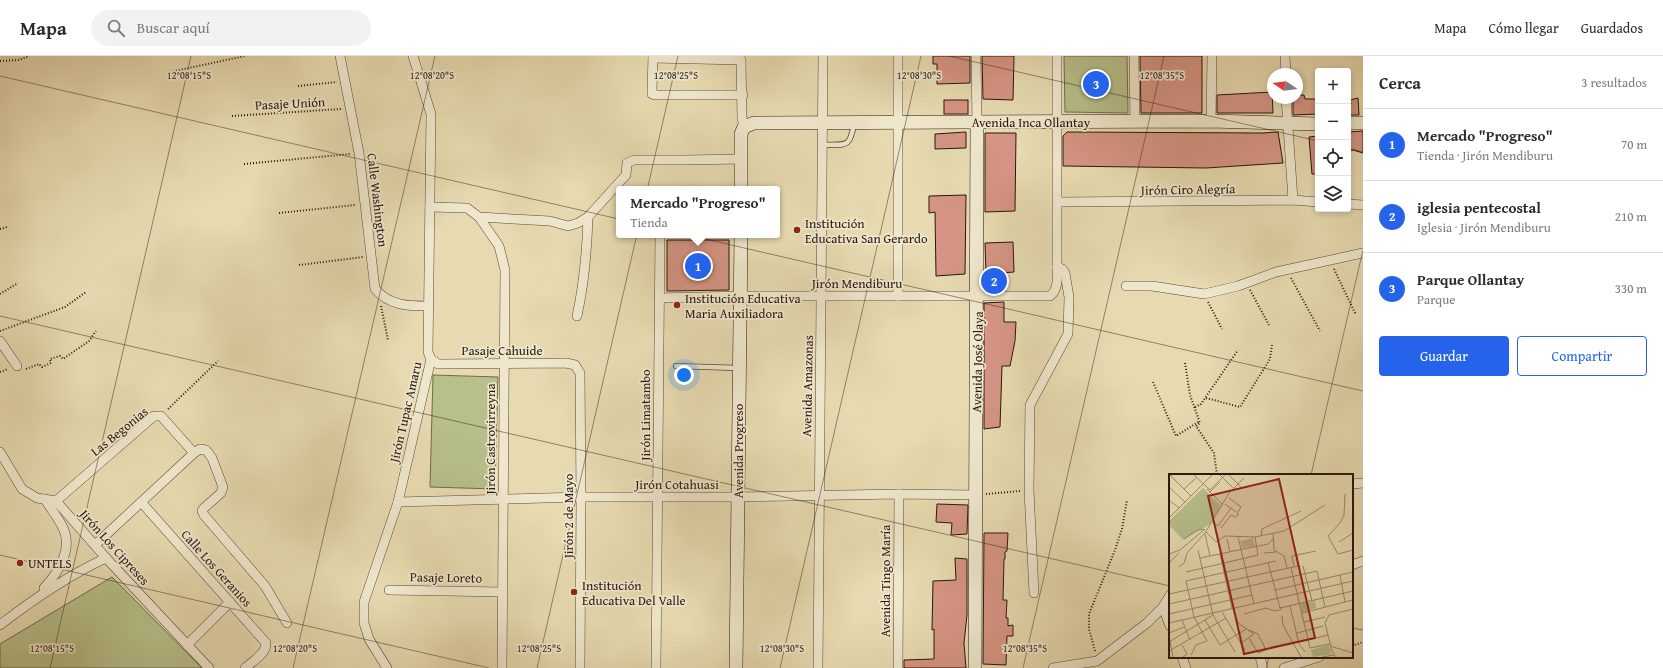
<!DOCTYPE html>
<html lang="es">
<head>
<meta charset="utf-8">
<style>
  :root { --surface:#fff; --page:#f2f2f3; --text:#2b2b33; --muted:#7c7c81; --line:#e1e1e2; --accent:#2563eb }
  body { margin:0; font-family:"Gentium Book Plus",serif; background:var(--page); color:var(--text) }
  .controls { position:absolute; right:12px; top:12px; display:grid; overflow:hidden; border-radius:4px; box-shadow:0 2px 6px #0003 }
  .controls button { width:36px; height:36px; display:grid; place-items:center; padding:0; border:0; border-bottom:1px solid var(--line); background:var(--surface); color:var(--text); font:20px sans-serif }
  .compass { position:absolute; left:1267px; top:12px; width:36px; height:36px; border-radius:50%; background:var(--surface); box-shadow:0 2px 6px #0003; rotate:283deg }
  .you { position:absolute; left:684px; top:319px; width:14px; height:14px; margin:-10px; border:3px solid #fff; border-radius:50%; background:#1a73e8; box-shadow:0 0 0 6px #1a73e833 }
  .badge { display:grid; place-items:center; width:26px; height:26px; border-radius:50%; background:var(--accent); color:#fff; font-size:13px; font-weight:700 }
  .pin { position:absolute; translate:-50% -50%; border:2px solid #fff; box-shadow:0 1px 4px #0006 }
  .popup { position:absolute; left:616px; top:130px; width:164px; height:52px; box-sizing:border-box; display:grid; place-content:center; border-radius:4px; background:var(--surface); filter:drop-shadow(0 1px 3px #0005); font-size:13px; white-space:nowrap; color:var(--muted) }
  .popup b { font-size:15px; color:var(--text) }
  .popup::after { content:''; position:absolute; left:50%; top:100%; margin-left:-8px; border:8px solid transparent; border-top-color:var(--surface) }
  .list { margin:0; padding:0; list-style:none }
  h2 { display:flex; justify-content:space-between; align-items:center; height:52px; margin:0; padding:0 16px; font-size:17px }
  h2 small { font-size:13px; font-weight:400; color:var(--muted) }
  .list li { display:grid; grid-template-columns:26px 1fr auto; gap:12px; align-items:center; box-sizing:border-box; height:72px; padding:0 16px; border-top:1px solid var(--line) }
  .list b { display:block; font-size:15px; white-space:nowrap }
  .list p { margin:0; font-size:13px; white-space:nowrap; color:var(--muted) }
  .list em { font-size:13px; font-style:normal; color:var(--muted) }
  .actions { display:flex; gap:8px; padding:12px 16px }
  .actions a { flex:1; padding:9px 0; border:1px solid var(--accent); border-radius:4px; text-align:center; font-size:14px; color:var(--accent) }
  .actions .main { background:var(--accent); color:#fff }
  .icon { flex:none; width:22px; height:22px; fill:none; stroke:currentColor; stroke-width:2; stroke-linecap:round; stroke-linejoin:round }
  .map { position:relative; flex:none; width:1363px; height:612px; overflow:hidden }
  header { display:flex; align-items:center; gap:24px; box-sizing:border-box; height:56px; padding:0 20px; background:var(--surface); border-bottom:1px solid var(--line) }
  header strong { font-size:19px }
  nav { display:flex; gap:22px; margin-inline-start:auto; font-size:14px }
  .search { width:280px; height:36px; background:var(--page); display:flex; align-items:center; gap:10px; box-sizing:border-box; padding:0 14px; border-radius:22px; color:var(--muted); font-size:15px }
  main { display:flex }
  aside { flex:1; background:var(--surface) }
  .map>svg:first-child { display:block }
</style>
</head>
<body>
<header>
<strong>Mapa</strong>
<div class="search"><svg class="icon" aria-label="search" viewBox="0 0 24 24"><circle cx="10" cy="10" r="6"/><path d="M15 15l6 6"/></svg>Buscar aquí</div>
<nav><a>Mapa</a><a>Cómo llegar</a><a>Guardados</a></nav>
</header>
<main>
<div class="map">
<svg width="1363" height="612" viewBox="0 0 1363 612">
  <rect width="100%" height="100%" fill="#e7dab0"/>
  <filter id="stains"><feTurbulence type="fractalNoise" baseFrequency=".005" numOctaves="4"/><feColorMatrix values="0 0 0 0 .2 0 0 0 0 .09 0 0 0 0 .02 0 0 0 .5 -.17"/></filter>
  <radialGradient id="worn" r=".72"><stop offset=".6" stop-color="#630" stop-opacity="0"/><stop offset="1" stop-color="#630" stop-opacity=".3"/></radialGradient>
  <g fill="#b7bf8a" stroke="#706b4c">
    <polygon points="1064,0 1127,0 1128,57 1065,56"/>
    <polygon points="433,319 498,321 495,433 430,431"/>
    <polygon points="112,521 202,612 0,612 0,588"/>
  </g>
  <g fill="#d69584" stroke="#28170f">
    <polygon points="933,0 970,0 970,27 937,28 937,8 933,8"/>
    <polygon points="982,0 1014,0 1013,44 983,43"/>
    <polygon points="1140,0 1202,0 1202,57 1141,57"/>
    <polygon points="1272,36 1273,57 1217,57 1217,39"/>
    <polygon points="1297,39 1304,39 1305,43 1318,43 1318,58 1293,59 1293,42 1297,42"/>
    <polygon points="1358,42 1359,59 1348,59 1348,49 1351,48 1350,44"/>
    <rect x="944" y="44" width="24" height="14"/>
    <polygon points="1363,75 1363,97 1353,94 1348,95 1348,76"/>
    <polygon points="966,76 966,92 935,93 935,78"/>
    <polygon points="1067,76 1262,77 1278,76 1283,107 1206,112 1063,110 1063,80"/>
    <polygon points="985,77 1016,77 1015,155 985,156"/>
    <polygon points="1318,80 1318,118 1312,118 1309,81"/>
    <polygon points="966,139 965,218 936,220 935,156 929,157 929,140"/>
    <polygon points="667,184 729,184 729,234 667,235"/>
    <polygon points="1013,186 1014,216 986,218 985,187"/>
    <polygon points="1004,246 1004,266 1016,266 1015,285 1010,310 1002,310 1000,371 984,373 984,247"/>
    <polygon points="937,448 968,449 967,478 951,479 952,467 936,466"/>
    <polygon points="984,477 1008,477 1007,495 1005,496 1005,503 1004,503 1003,544 1007,544 1006,562 1008,562 1008,570 1013,569 1013,580 1007,580 1006,609 983,608"/>
    <polygon points="955,502 967,503 967,559 964,587 966,612 904,612 904,604 934,603 934,573 932,574 933,525 956,524"/>
  </g>
  <g fill="none" stroke-linecap="round" stroke-linejoin="round">
    <g stroke="#584837" stroke-width="6">
      <g id="lane">
        <path d="M823 89C846 88 850 93 854 67"/>
        <polyline points="676,310 738,312"/>
      </g>
    </g>
    <g stroke="#584837" stroke-width="10">
      <g id="street">
        <path d="M340 0 359 97 375 233C390 250 408 250 429 250"/>
        <polyline points="653,0 652,34 652,38 655,39 743,39"/>
        <polyline points="898,0 898,240"/>
        <polyline points="976,0 977,67"/>
        <polyline points="1134,0 1135,66"/>
        <polyline points="1285,0 1286,18"/>
        <polyline points="653,2 741,4 742,62 744,71"/>
        <polyline points="1286,42 1293,144"/>
        <polyline points="1211,65 1212,0"/>
        <polyline points="1058,146 1293,144 1318,146"/>
        <polyline points="1348,148 1363,149"/>
        <polyline points="430,151 467,152 479,161 550,165 568,170 578,167 588,161 626,119 627,107 634,104 685,104 741,103"/>
        <polyline points="479,161 499,190 505,214 502,612"/>
        <polyline points="1126,230 1152,230 1204,238 1238,230 1276,216 1363,197"/>
        <path d="M659 242 740 240H1050C1059 233 1057 221 1057 211V0"/>
        <path d="M577 260C584 228 587 194 588 161"/>
        <polyline points="0,285 17,310"/>
        <polyline points="431,303 438,308 566,307 575,309 580,317 581,441 580,612"/>
        <polyline points="0,396 22,433 37,442 56,445 106,502 209,612"/>
        <polyline points="1352,428 1363,427"/>
        <polyline points="56,445 154,360 161,360 194,397"/>
        <polyline points="398,446 581,441 737,441 899,438 975,439"/>
        <path d="M142 447 266 587C267 597 252 606 245 612"/>
        <polyline points="95,489 194,397 200,393 206,394 212,402 223,431 221,437 204,452 202,455 204,459 265,530 287,567"/>
        <polyline points="1352,509 1363,505"/>
        <path d="M44 532C59 516 74 492 62 470 57 460 50 452 45 443"/>
        <polyline points="389,534 502,536"/>
        <polyline points="1034,537 1029,434 1030,349 1068,278 1069,241 1065,217 1062,213 1057,211"/>
        <polyline points="1163,551 1170,570"/>
        <path d="M0 569C34 543 67 520 106 502"/>
        <polyline points="187,589 230,546"/>
        <polyline points="1182,601 1186,612"/>
        <polyline points="1260,601 1263,612"/>
        <polyline points="387,612 369,583 364,567 364,546 398,446 431,303 428,296 431,58 413,0"/>
        <polyline points="656,612 660,179"/>
        <polyline points="818,612 823,0"/>
        <polyline points="898,612 899,438"/>
        <polyline points="1053,612 1097,605 1147,567 1163,551 1170,539"/>
        <polyline points="1284,612 1319,601"/>
      </g>
    </g>
    <g stroke="#28170f" stroke-width="14">
      <g id="secondary">
        <polyline points="1348,67 1363,67"/>
        <polyline points="741,133 741,78 744,71 754,67 1211,65 1318,68"/>
        <polyline points="736,612 741,179"/>
        <polyline points="975,612 977,67"/>
      </g>
    </g>
    <g stroke="#28170f" stroke-width="2" stroke-dasharray="1 2" stroke-linecap="butt">
      <polyline points="0,5 19,4 29,0"/>
      <polyline points="170,16 245,0"/>
      <polyline points="298,30 337,26"/>
      <polyline points="232,60 341,53"/>
      <polyline points="244,108 350,98"/>
      <polyline points="279,157 355,149"/>
      <polyline points="0,173 7,171"/>
      <polyline points="299,209 363,201"/>
      <polyline points="1334,213 1356,259"/>
      <polyline points="1291,222 1320,275"/>
      <polyline points="1250,234 1269,269"/>
      <polyline points="0,238 18,227"/>
      <polyline points="1208,246 1222,273"/>
      <polyline points="381,250 388,284"/>
      <polyline points="0,275 65,251 86,236"/>
      <polyline points="1185,307 1190,339 1200,367 1196,370 1214,397 1217,419"/>
      <polyline points="26,313 39,308 42,311 51,307 50,303 60,300 63,303 89,285 96,275"/>
      <polyline points="0,316 8,313"/>
      <polyline points="1153,326 1176,380 1200,365"/>
      <polyline points="1206,342 1240,351 1270,303 1272,289"/>
      <polyline points="1195,351 1201,348 1238,294"/>
      <polyline points="168,353 218,305"/>
      <polyline points="986,438 1020,435"/>
      <polyline points="1352,590 1363,586"/>
      <polyline points="1095,595 1089,573 1089,558 1115,494 1122,473 1127,444"/>
    </g>
    <use href="#lane" stroke="#efe7cc" stroke-width="4.5"/>
    <use href="#street" stroke="#efe7cc" stroke-width="9"/>
    <use href="#secondary" stroke="#efe7cc" stroke-width="13"/>
  </g>
  <path fill="none" stroke="#28170f" stroke-width="1" stroke-opacity="0.45" d="M949 0 1318 85M0 20 1363 335M1348 92 1363 96M0 260 1170 530M1311 419 1363 194M0 499 489 612M1352 572 1363 574M50 612 191 0M293 612 435 0M537 612 678 0M780 612 921 0M1023 612 1164 0M1266 612 1269 601"/>
  <g fill="#8f2418" stroke="#efe7cc" stroke-width="1.5">
    <circle cx="797" cy="174" r="4"/>
    <circle cx="677" cy="249" r="4"/>
    <circle cx="20" cy="507" r="4"/>
    <circle cx="574" cy="536" r="4"/>
  </g>
  <g text-anchor="middle" stroke-width="3.5" stroke-linejoin="round" paint-order="stroke">
    <g font-size="13" fill="#28170f" stroke="#efe7cc">
      <text transform="translate(290 47) rotate(-3)" y="5">Pasaje Unión</text>
      <text x="1031" y="71">Avenida Inca Ollantay</text>
      <text transform="translate(1188 133) rotate(-1)" y="5">Jirón Ciro Alegría</text>
      <text transform="translate(378 144) rotate(83)" y="5">Calle Washington</text>
      <text x="857" y="232">Jirón Mendiburu</text>
      <text x="502" y="299">Pasaje Cahuide</text>
      <text transform="translate(977 306) rotate(-89)" y="5">Avenida José Olaya</text>
      <text transform="translate(807 330) rotate(-89)" y="5">Avenida Amazonas</text>
      <text transform="translate(405 356) rotate(-77)" y="5">Jirón Tupac Amaru</text>
      <text transform="translate(645 359) rotate(-90)" y="5">Jirón Limatambo</text>
      <text transform="translate(119 375) rotate(-39)" y="5">Las Begonias</text>
      <text transform="translate(490 383) rotate(-90)" y="5">Jirón Castrovirreyna</text>
      <text transform="translate(738 395) rotate(-90)" y="5">Avenida Progreso</text>
      <text x="677" y="433">Jirón Cotahuasi</text>
      <text transform="translate(568 460) rotate(-90)" y="5">Jirón 2 de Mayo</text>
      <text transform="translate(115 491) rotate(48)" y="5">Jirón Los Cipreses</text>
      <text transform="translate(217 512) rotate(48)" y="5">Calle Los Geranios</text>
      <text transform="translate(446 521) rotate(1)" y="5">Pasaje Loreto</text>
      <text transform="translate(885 525) rotate(-90)" y="5">Avenida Tingo María</text>
    </g>
    <g font-size="13" fill="#28170f" stroke="#efe7cc" text-anchor="start">
      <text x="805" y="172">Institución<tspan x="805" dy="15">Educativa San Gerardo</tspan></text>
      <text x="685" y="247">Institución Educativa<tspan x="685" dy="15">Maria Auxiliadora</tspan></text>
      <text x="28" y="512">UNTELS</text>
      <text x="582" y="534">Institución<tspan x="582" dy="15">Educativa Del Valle</tspan></text>
    </g>
  </g>
  <g transform="translate(1169 418)">
    <rect width="184" height="184" fill="#e7dab0"/>
    <path d="M34 14 52 32 41 50 14 66 0 51V47ZM84 64 86 72 73 74 71 67ZM146 127 147 134 133 138 132 130ZM160 171 162 180 144 183 142 176Z" fill="#b7bf8a"/>
    <path fill="none" stroke="#9b8c70" stroke-width="1" d="M1 1 22 22M25 1 41 16 56 1M51 1 65 15M60 1 72 13M0 13 16 28M15 15 27 4M38 15 54 31M41 18 51 8M176 20 175 41 171 49 159 62 169 80 184 76M60 24 72 33 69 38M0 26 10 34 43 1M0 44 10 34M43 48 49 52 62 34M52 54 62 41 66 43 70 40 56 30M37 58 47 68 56 62 86 63 115 57 156 31M104 59 105 76 115 82 118 94M36 60 41 82M92 62 93 55 132 37M69 63 85 130M15 65 28 56 35 55M58 65 61 78M170 68 184 59M29 76 44 141 66 178M95 79 107 78M0 80 11 76 36 55M51 80 63 135M31 84 99 70 104 65M99 88 111 134 184 117M0 89 10 79M125 92 123 82 147 77M134 92 143 127M10 93 15 89 18 79 36 59 60 19 75 4M122 94 141 174 161 170M17 98 89 81 86 63M171 101 176 128M106 116 184 98M0 120 129 92 127 81M0 130 148 97 156 133M121 132 130 170 136 178M64 135 69 149 85 160 72 169M53 138 76 176M133 139 184 126M0 140 83 121M75 140 97 134 106 137 113 135M113 142 114 151 132 183M13 146 21 166M36 146 51 171 77 155M135 148 156 143M0 149 184 107M0 159 15 153M128 159 154 152M0 162 4 183M80 164 89 179 97 176 89 160 80 156M139 166 159 161M0 168 44 141M13 171 18 180 14 183M161 172 184 179M0 177 57 144M22 181 27 171 38 167 25 143 17 107 107 87M153 183 165 181M167 183 163 177 156 149 160 141 184 135"/>
    <path fill="#8f2418" fill-opacity="0.15" stroke="#8f2418" stroke-width="2" d="M110 5 146 164 75 180 39 22Z"/>
    <rect width="184" height="184" fill="none" stroke="#28170f" stroke-width="2"/>
  </g>
  <g font-size="10" text-anchor="middle" fill="#28170f" stroke="#efe7cc" stroke-width="3.5" stroke-linejoin="round" paint-order="stroke">
    <text x="189" y="23">12°08'15"S</text>
    <text x="432" y="23">12°08'20"S</text>
    <text x="676" y="23">12°08'25"S</text>
    <text x="919" y="23">12°08'30"S</text>
    <text x="1162" y="23">12°08'35"S</text>
    <text x="52" y="596">12°08'15"S</text>
    <text x="295" y="596">12°08'20"S</text>
    <text x="539" y="596">12°08'25"S</text>
    <text x="782" y="596">12°08'30"S</text>
    <text x="1025" y="596">12°08'35"S</text>
  </g>
  <rect width="100%" height="100%" filter="url(#stains)"/>
  <rect width="100%" height="100%" fill="url(#worn)"/>
</svg>
<div class="controls">
<button>+</button>
<button>−</button>
<button><svg class="icon" aria-label="locate" viewBox="0 0 24 24"><circle cx="12" cy="12" r="6"/><path d="M12 2v4M12 18v4M2 12h4M18 12h4"/></svg></button>
<button><svg class="icon" aria-label="layers" viewBox="0 0 24 24"><path d="M12 4l9 5-9 5-9-5zM3 14l9 5 9-5"/></svg></button>
</div>
<svg class="compass" viewBox="-18 -18 36 36"><path d="M0-13l5 13h-10z" fill="#e53935"/><path d="M0 13l5-13h-10z" fill="#7c7c81"/></svg>
<div class="you"></div>
<div class="pin badge" style="left:698px;top:210px">1</div>
<div class="popup"><b>Mercado &quot;Progreso&quot;</b>Tienda</div>
<div class="pin badge" style="left:994px;top:225px">2</div>
<div class="pin badge" style="left:1096px;top:28px">3</div>
</div>
<aside>
<h2>Cerca<small>3 resultados</small></h2>
<ul class="list">
<li><span class="badge">1</span><div><b>Mercado &quot;Progreso&quot;</b><p>Tienda · Jirón Mendiburu</p></div><em>70 m</em></li>
<li><span class="badge">2</span><div><b>iglesia pentecostal</b><p>Iglesia · Jirón Mendiburu</p></div><em>210 m</em></li>
<li><span class="badge">3</span><div><b>Parque Ollantay</b><p>Parque</p></div><em>330 m</em></li>
</ul>
<div class="actions"><a class="main">Guardar</a><a>Compartir</a></div>
</aside>
</main>
</body>
</html>
